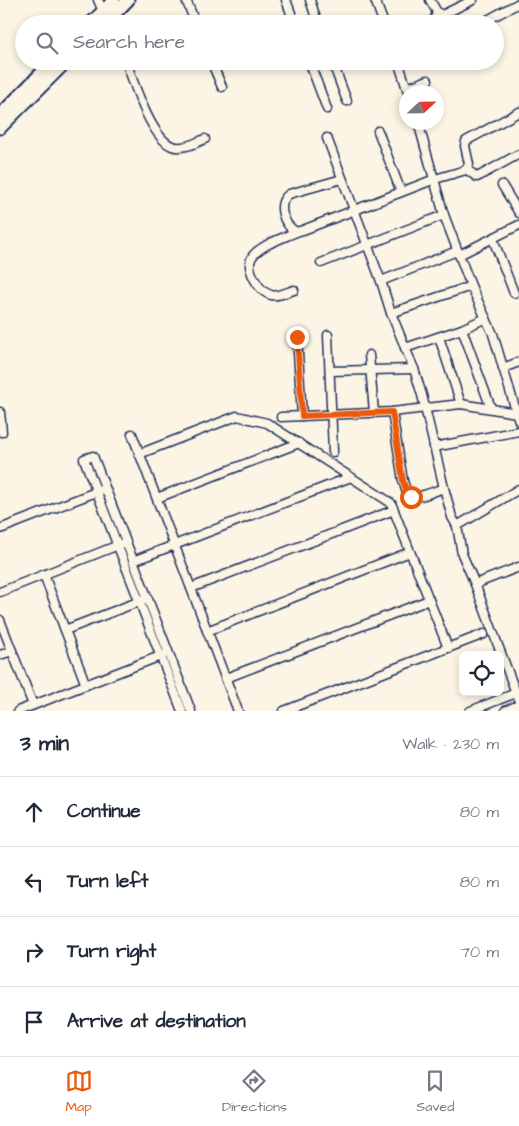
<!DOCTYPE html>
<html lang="en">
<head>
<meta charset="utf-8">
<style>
  :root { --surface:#fff; --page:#f6f6f7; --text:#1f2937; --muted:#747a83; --line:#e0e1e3; --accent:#ea580c }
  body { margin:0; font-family:"Architects Daughter",sans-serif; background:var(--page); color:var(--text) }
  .controls { position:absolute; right:15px; bottom:15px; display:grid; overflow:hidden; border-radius:8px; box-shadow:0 2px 8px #0003 }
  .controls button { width:45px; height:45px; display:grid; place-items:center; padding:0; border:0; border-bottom:1px solid var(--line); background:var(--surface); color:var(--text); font:25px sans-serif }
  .compass { position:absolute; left:399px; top:85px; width:45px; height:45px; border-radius:50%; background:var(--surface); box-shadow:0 2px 8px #0003; rotate:68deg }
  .stop { position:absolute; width:15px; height:15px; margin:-11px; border:4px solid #ea580c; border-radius:50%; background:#fff }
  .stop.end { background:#ea580c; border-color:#fff; box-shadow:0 1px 5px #0008 }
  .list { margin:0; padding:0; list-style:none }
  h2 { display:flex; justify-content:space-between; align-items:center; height:65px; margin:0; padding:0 20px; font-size:21px }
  h2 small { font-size:16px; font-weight:400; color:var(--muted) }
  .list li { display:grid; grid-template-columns:32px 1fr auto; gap:15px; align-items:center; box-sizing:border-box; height:70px; padding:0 20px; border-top:1px solid var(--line) }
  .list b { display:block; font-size:19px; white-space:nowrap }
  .list em { font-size:16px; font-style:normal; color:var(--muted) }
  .icon { flex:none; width:28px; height:28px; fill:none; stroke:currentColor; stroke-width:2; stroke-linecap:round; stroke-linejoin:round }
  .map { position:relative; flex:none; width:519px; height:711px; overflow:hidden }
  .search { position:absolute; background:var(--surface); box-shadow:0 2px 8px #0003; left:15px; right:15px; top:15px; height:55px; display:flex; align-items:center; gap:12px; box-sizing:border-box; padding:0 18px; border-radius:28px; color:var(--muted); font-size:19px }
  .sheet { height:345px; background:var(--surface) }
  nav { display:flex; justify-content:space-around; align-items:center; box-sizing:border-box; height:70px; border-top:1px solid var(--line); background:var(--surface); font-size:14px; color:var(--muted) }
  nav a { display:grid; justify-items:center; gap:2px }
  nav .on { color:var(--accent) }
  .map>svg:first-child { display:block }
</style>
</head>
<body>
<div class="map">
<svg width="519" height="711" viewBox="0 0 519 711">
  <rect width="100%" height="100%" fill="#fcf5e5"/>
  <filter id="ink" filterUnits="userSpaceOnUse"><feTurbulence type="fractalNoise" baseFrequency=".02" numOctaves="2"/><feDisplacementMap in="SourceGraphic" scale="10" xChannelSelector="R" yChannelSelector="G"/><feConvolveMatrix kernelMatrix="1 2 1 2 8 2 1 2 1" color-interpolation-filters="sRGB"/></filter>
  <g filter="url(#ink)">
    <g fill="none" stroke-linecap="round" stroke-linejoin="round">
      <g stroke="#1b2f5e" stroke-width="11">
        <g id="minor">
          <polyline points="98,0 103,11"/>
          <polyline points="186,0 196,24"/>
          <polyline points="286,0 295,24"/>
          <polyline points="310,0 318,24"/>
          <polyline points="375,0 384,24"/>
          <polyline points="430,0 437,12 442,15 473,0"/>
          <polyline points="433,24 437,12"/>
          <polyline points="480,24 519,3"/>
          <path d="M126 61C133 81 151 138 172 146 182 150 195 143 205 139"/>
          <polyline points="211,61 222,87"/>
          <polyline points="309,61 327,109"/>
          <polyline points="332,61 347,101"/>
          <polyline points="398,61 408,92"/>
          <polyline points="407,88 428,80"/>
          <polyline points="418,122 444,215 471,286 493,334 519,421"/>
          <polyline points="378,131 401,192"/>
          <polyline points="327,138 381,281 391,313 414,369 422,395 444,488 452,517 457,526 462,554 475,584 519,701"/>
          <polyline points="466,169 477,177 481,175 519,154"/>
          <path d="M342 179 289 194C276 204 283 224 296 232L303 230 435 179 466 170 469 164 465 146 466 141 519 112"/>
          <polyline points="502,185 519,213"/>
          <polyline points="493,239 514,293"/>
          <polyline points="459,255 519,225"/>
          <polyline points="321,263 444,215"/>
          <polyline points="381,281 457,251"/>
          <path d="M294 290C287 292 278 297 271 295 259 292 245 268 252 257 260 245 283 238 296 232"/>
          <polyline points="391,313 471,286"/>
          <polyline points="462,329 491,408"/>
          <polyline points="328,335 333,452"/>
          <polyline points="297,337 302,416"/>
          <polyline points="439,337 461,404"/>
          <polyline points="405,348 462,329 486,318"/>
          <polyline points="369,355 374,412"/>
          <polyline points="503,368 519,362"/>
          <polyline points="330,371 414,369"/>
          <polyline points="0,412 2,432"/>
          <path d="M392 412 403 481 408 496C417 500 434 491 444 488"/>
          <polyline points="281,417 392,412 461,404 517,413"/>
          <polyline points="132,434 238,711"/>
          <polyline points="434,447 519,431"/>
          <polyline points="139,454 237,416 267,423 391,503 448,648"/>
          <polyline points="157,498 299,443"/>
          <polyline points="457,526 519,489"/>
          <polyline points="0,529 101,490"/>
          <polyline points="133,561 351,477"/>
          <polyline points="44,575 86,685"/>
          <polyline points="475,584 519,567"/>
          <polyline points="191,588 394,510"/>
          <polyline points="0,592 121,544"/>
          <polyline points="0,620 33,705"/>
          <polyline points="65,630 143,600"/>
          <polyline points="207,631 410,552"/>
          <polyline points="0,655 12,651"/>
          <polyline points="226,678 429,600"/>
          <polyline points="18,711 163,655"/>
          <polyline points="182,711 84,459 93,456 191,711"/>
          <polyline points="284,711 484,634"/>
          <polyline points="470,711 516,693"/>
          <polyline points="505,711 519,705"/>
        </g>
      </g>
      <g stroke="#1b2f5e" stroke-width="15">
        <g id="highway">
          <polyline points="90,24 114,0"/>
          <polyline points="105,24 128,0"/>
          <polyline points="0,115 53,61"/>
          <polyline points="0,128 67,61"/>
        </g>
      </g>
      <use href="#minor" stroke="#fcf5e5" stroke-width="8"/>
      <use href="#highway" stroke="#fcf5e5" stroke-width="11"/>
    </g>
  </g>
  <g fill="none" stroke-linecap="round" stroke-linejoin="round" filter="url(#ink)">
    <polyline stroke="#ea580c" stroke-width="6" points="297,337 302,416 392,412 403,481 408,496 411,497"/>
  </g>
</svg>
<div class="controls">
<button><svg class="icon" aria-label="locate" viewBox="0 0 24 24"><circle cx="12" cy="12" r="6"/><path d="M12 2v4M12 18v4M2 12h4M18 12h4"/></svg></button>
</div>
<svg class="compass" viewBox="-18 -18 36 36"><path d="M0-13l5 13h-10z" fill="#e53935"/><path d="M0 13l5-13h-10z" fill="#747a83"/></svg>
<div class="stop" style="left:411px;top:497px"></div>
<div class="stop end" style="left:297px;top:337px"></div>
<div class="search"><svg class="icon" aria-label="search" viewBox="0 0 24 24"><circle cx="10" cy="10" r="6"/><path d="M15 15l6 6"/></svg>Search here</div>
</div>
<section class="sheet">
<h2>3 min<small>Walk · 230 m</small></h2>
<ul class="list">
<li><svg class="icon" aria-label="ahead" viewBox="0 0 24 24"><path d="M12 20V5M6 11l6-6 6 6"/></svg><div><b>Continue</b></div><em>80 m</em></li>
<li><svg class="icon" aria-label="left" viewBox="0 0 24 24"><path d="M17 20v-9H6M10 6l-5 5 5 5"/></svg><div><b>Turn left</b></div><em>80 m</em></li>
<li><svg class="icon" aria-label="right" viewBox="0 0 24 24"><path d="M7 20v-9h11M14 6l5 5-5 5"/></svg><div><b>Turn right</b></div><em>70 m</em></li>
<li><svg class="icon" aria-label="arrive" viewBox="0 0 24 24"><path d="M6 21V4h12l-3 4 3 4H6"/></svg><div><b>Arrive at destination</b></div></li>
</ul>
</section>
<nav>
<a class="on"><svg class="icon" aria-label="map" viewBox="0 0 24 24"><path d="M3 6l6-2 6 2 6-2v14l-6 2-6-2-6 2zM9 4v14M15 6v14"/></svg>Map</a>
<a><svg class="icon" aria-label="directions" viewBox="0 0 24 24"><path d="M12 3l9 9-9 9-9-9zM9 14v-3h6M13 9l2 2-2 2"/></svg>Directions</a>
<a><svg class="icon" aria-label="saved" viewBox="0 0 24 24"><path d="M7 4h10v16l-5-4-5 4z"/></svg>Saved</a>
</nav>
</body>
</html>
